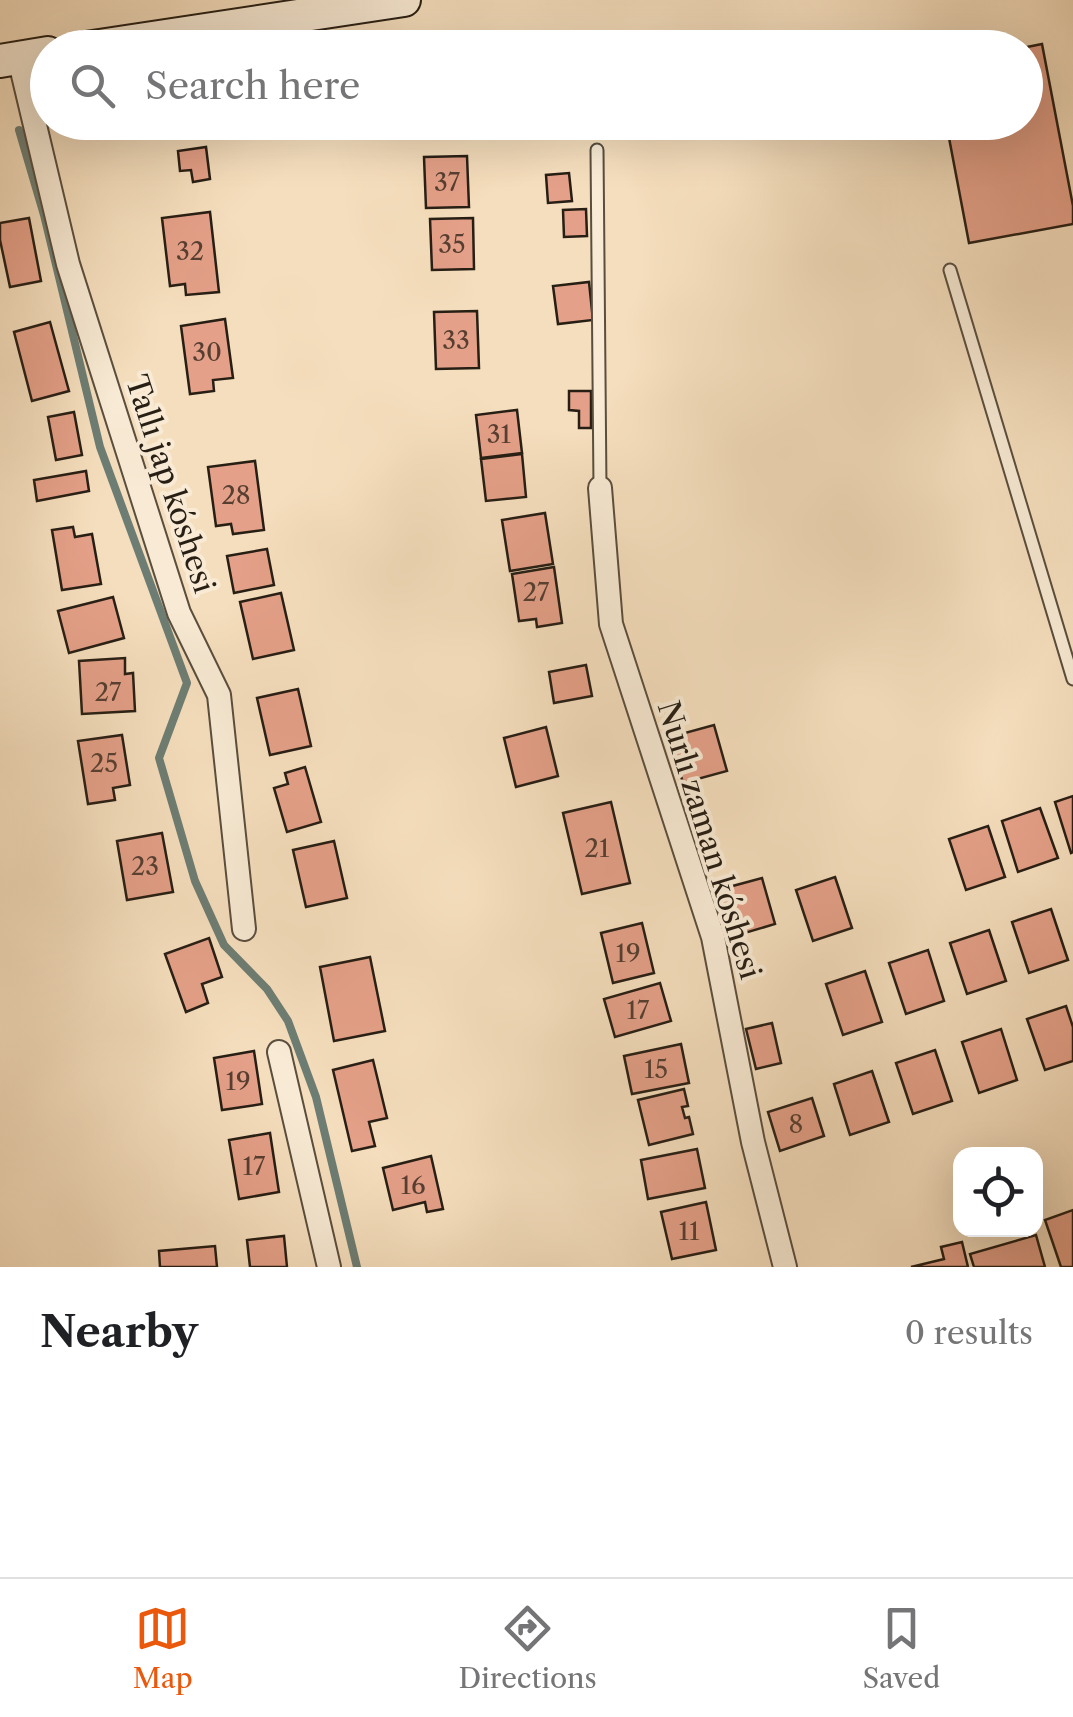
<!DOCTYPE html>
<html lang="en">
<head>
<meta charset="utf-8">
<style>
  :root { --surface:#fff; --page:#f2f2f2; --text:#202124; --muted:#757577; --line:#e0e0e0; --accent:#ea580c }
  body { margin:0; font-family:"Libre Caslon Text",serif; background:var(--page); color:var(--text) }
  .controls { position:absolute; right:30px; bottom:30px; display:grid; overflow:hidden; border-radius:20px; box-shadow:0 10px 40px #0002 }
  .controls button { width:90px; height:90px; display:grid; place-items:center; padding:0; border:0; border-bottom:2px solid var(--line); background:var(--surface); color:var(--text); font:50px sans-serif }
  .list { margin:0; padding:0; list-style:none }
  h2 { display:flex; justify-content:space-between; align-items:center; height:130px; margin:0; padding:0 40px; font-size:42px }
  h2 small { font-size:32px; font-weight:400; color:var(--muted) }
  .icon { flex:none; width:55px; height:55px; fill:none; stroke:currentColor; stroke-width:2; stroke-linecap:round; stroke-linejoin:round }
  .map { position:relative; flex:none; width:1073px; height:1267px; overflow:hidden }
  .search { position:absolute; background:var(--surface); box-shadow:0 10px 40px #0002; left:30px; right:30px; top:30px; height:110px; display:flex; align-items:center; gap:25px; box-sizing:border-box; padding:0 35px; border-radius:55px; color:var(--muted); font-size:38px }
  .sheet { height:310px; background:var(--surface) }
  nav { display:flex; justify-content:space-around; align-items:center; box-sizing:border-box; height:140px; border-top:2px solid var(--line); background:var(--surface); font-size:28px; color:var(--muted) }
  nav a { display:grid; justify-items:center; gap:5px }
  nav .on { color:var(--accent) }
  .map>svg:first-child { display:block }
</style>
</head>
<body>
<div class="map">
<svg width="1073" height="1267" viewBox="0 0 1073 1267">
  <rect width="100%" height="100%" fill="#f5debd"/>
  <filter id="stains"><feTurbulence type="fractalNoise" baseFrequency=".002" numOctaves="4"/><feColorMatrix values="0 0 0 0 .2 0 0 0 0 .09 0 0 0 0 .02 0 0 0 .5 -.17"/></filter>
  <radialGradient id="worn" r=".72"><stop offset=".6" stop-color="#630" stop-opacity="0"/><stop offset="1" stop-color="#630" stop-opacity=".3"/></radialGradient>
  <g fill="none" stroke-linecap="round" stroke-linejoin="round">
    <polyline stroke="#6d7d73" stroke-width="8" points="19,130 44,215 100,447 187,683 159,758 195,881 224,945 267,989 288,1021 316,1097 357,1267"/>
  </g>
  <g fill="#e4a088" stroke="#271e14" stroke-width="2.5">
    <polygon points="1042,44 1073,206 1073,224 969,243 946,122 1026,122 1026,48 1022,48"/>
    <polygon points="206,147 210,179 193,182 191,170 180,171 178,151"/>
    <polygon points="467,156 469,207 426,208 424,157"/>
    <polygon points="569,173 572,201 548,203 546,175"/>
    <polygon points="586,209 587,236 564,237 563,210"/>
    <polygon points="210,212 219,292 186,295 185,284 170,286 162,218"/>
    <polygon points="29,218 41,281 10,287 0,240 0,223"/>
    <polygon points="473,218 474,269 432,270 430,219"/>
    <polygon points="589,282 593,320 558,324 553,286"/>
    <polygon points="477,311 479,368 436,369 434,312"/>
    <polygon points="225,319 233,378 213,380 214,391 190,394 181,326"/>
    <polygon points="50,322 69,391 32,401 14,332"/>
    <polygon points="569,391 591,391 591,428 579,428 579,411 569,410"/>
    <polygon points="517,410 522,453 481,458 476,415"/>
    <polygon points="74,412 82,455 56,460 48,417"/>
    <polygon points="522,454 526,497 486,501 481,459"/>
    <polygon points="255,461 264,530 233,534 231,524 216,526 208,467"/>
    <polygon points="86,471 89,491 37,501 34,480"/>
    <polygon points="545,513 553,564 510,571 502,520"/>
    <polygon points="73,527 75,537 92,534 101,584 62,590 52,530"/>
    <polygon points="267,549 274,585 234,593 227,556"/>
    <polygon points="554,567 562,623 537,627 536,619 519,621 512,574"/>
    <polygon points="281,593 294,650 253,659 240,602"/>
    <polygon points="113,597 124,638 69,653 58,611"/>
    <polygon points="125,658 125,674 133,673 135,711 82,714 79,661"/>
    <polygon points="586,665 592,696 554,703 549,672"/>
    <polygon points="298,689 311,746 270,755 257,698"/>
    <polygon points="714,725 727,771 683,783 670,737"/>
    <polygon points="546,727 558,776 516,787 504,738"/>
    <polygon points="122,735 130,785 113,788 115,800 88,804 78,741"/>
    <polygon points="305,767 321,822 287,832 274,788 288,784 285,773"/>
    <polygon points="1073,796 1073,852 1071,853 1055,802"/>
    <polygon points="611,802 630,883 582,894 563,813"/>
    <polygon points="1040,808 1058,858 1018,872 1002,821"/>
    <polygon points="988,826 1005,877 966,890 949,839"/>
    <polygon points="162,833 173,892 127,900 117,841"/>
    <polygon points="334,841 347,898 306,907 293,850"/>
    <polygon points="835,877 852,928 813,941 796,890"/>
    <polygon points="762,878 775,924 731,937 718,890"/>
    <polygon points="1051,909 1068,960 1029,973 1012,922"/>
    <polygon points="642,923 654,973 613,983 601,933"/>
    <polygon points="989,930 1006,981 967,994 950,943"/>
    <polygon points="209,938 222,977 202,984 208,1003 186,1012 165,954"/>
    <polygon points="928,950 944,1001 906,1014 889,963"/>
    <polygon points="370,957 385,1031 334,1041 320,967"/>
    <polygon points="865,971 882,1022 843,1035 826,984"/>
    <polygon points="660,983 671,1021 615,1037 604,999"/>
    <polygon points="1066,1006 1073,1027 1073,1061 1045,1070 1027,1019"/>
    <polygon points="772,1023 781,1063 756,1069 746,1029"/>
    <polygon points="1001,1029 1017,1080 979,1093 962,1042"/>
    <polygon points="681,1044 689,1083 632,1094 624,1056"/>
    <polygon points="935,1050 952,1101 913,1114 896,1063"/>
    <polygon points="254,1051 262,1104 222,1110 214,1058"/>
    <polygon points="373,1060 387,1118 369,1122 375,1146 352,1151 333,1070"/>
    <polygon points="872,1071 889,1122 850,1135 834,1084"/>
    <polygon points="684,1089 688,1106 682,1107 685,1118 689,1117 693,1134 649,1145 638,1100"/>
    <polygon points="812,1098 824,1136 780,1151 768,1112"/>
    <polygon points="270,1133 279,1192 239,1199 229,1140"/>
    <polygon points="697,1149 705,1188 648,1199 641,1160"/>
    <polygon points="431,1156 443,1209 427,1212 425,1202 393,1210 383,1168"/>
    <polygon points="706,1202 716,1250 672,1259 661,1212"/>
    <polygon points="1073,1210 1073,1267 1061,1267 1045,1220"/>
    <polygon points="1036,1235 1045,1267 974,1267 970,1254"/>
    <polygon points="284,1236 287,1267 250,1267 247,1240"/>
    <polygon points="962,1242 968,1267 911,1267 944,1259 941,1247"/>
    <polygon points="215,1246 217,1267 160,1267 159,1251"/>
  </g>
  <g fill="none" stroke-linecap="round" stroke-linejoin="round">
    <g stroke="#5a4e3e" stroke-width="15">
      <g id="service">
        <polyline points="597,150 600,488"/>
        <polyline points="950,270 1073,679"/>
      </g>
    </g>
    <g stroke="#5a4e3e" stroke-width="26">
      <g id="minor">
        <polyline points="19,58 68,264 179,613 219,695 244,929"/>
        <polyline points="600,488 611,624 713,937 753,1142 785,1267"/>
        <polyline points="279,1052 329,1267"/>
      </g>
    </g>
    <g stroke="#271e14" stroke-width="36">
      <g id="secondary">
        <polyline points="86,48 404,0"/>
        <polyline points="0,61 48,53"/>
      </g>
    </g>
    <use href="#service" stroke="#f8ead4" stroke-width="11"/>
    <use href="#minor" stroke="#f8ead4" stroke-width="22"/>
    <use href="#secondary" stroke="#f8ead4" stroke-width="32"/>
  </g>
  <g text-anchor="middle" stroke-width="8" stroke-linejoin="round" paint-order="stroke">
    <g font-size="25" fill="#563e31">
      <text x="447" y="191">37</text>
      <text x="452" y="253">35</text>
      <text x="190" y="260">32</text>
      <text x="456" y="349">33</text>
      <text x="207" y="361">30</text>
      <text x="499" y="443">31</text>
      <text x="236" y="504">28</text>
      <text x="536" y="601">27</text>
      <text x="108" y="701">27</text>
      <text x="104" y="772">25</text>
      <text x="597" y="857">21</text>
      <text x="145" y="875">23</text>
      <text x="628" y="962">19</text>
      <text x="638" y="1019">17</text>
      <text x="656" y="1078">15</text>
      <text x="238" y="1090">19</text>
      <text x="796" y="1133">8</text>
      <text x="254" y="1175">17</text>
      <text x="413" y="1194">16</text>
      <text x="689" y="1240">11</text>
    </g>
    <g font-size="30" fill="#271e14" stroke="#f8ead4">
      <text transform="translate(170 484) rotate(72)" y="10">Tallı jap kóshesi</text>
      <text transform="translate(709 840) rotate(73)" y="10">Nurlı zaman kóshesi</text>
    </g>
  </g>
  <rect width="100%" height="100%" filter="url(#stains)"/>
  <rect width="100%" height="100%" fill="url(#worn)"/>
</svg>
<div class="controls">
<button><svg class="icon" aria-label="locate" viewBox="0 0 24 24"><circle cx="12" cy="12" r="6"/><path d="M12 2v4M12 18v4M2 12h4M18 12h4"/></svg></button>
</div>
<div class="search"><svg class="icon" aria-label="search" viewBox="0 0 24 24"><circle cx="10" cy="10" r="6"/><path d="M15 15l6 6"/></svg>Search here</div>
</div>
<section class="sheet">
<h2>Nearby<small>0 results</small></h2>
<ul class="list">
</ul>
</section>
<nav>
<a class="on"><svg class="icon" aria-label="map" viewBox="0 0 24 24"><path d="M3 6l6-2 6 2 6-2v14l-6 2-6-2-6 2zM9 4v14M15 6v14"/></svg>Map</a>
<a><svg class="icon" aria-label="directions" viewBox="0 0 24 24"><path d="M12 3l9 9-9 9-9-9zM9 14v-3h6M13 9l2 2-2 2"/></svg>Directions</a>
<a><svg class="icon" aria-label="saved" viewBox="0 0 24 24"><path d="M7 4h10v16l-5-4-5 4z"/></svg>Saved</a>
</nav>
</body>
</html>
